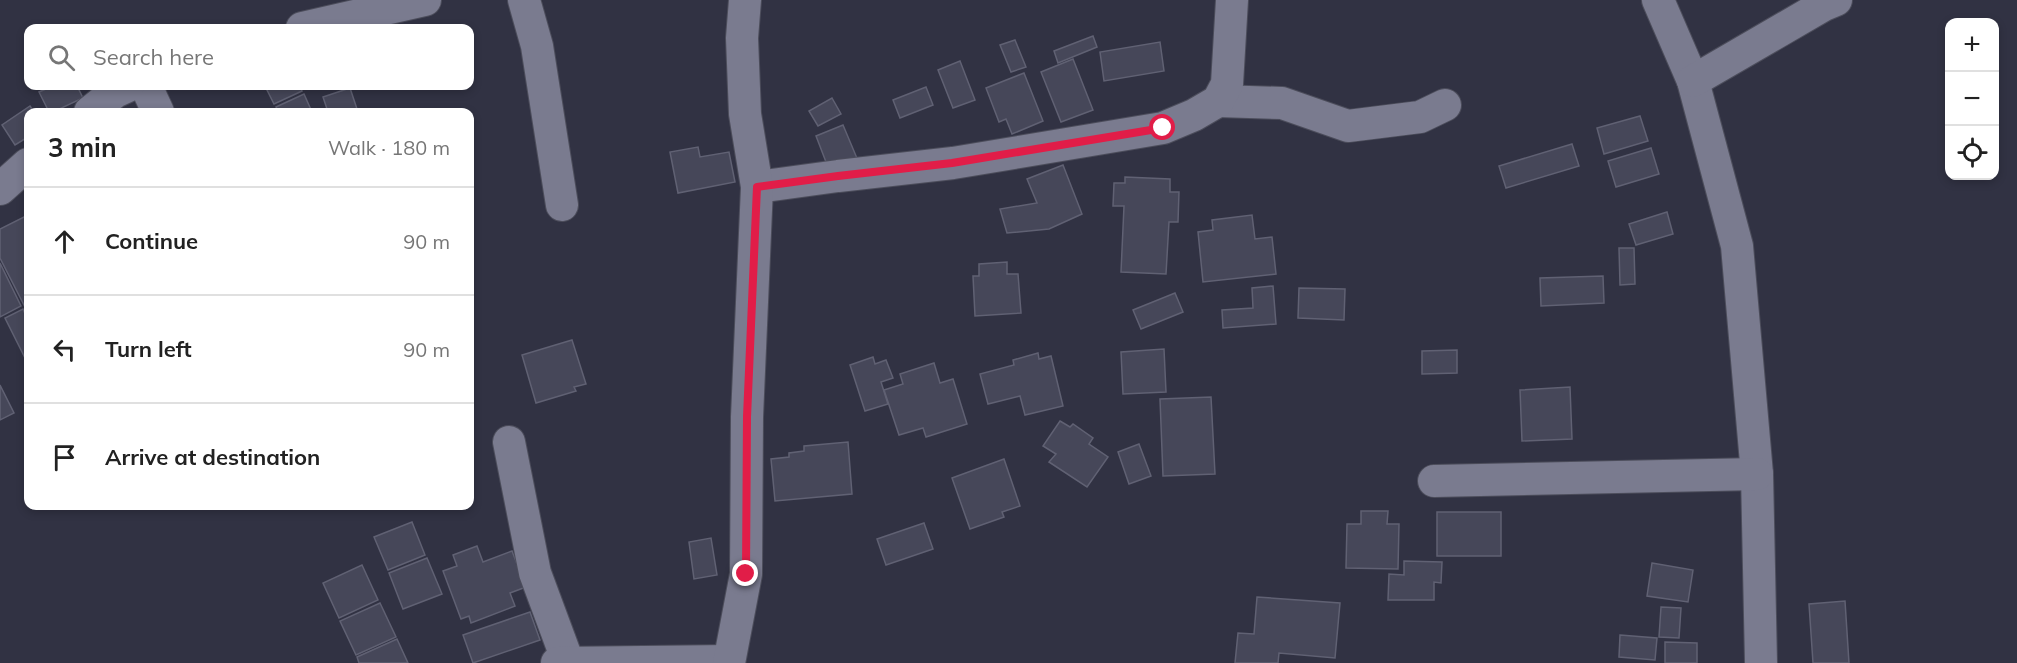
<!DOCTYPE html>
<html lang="en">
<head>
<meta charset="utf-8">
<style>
  :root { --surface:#fff; --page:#f2f2f2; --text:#222; --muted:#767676; --line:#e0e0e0 }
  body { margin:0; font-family:Mulish,sans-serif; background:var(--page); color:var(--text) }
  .controls { position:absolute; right:18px; top:18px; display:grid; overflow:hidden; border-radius:12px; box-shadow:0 3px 9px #0003 }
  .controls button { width:54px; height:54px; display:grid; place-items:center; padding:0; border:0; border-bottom:2px solid var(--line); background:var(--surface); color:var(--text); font:30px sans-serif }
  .stop { position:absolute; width:18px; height:18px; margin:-14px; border:4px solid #e11d48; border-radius:50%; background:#fff }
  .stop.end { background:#e11d48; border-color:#fff; box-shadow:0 2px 6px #0008 }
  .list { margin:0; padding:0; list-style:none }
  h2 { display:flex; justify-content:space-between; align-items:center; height:78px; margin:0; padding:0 24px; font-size:26px }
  h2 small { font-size:20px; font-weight:400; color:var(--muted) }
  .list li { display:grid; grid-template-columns:39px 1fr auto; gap:18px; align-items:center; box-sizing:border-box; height:108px; padding:0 24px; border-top:2px solid var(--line) }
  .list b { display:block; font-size:22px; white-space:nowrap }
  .list em { font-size:20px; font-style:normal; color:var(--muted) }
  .icon { flex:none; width:33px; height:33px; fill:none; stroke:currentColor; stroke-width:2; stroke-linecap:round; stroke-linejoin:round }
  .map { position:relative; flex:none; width:2017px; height:663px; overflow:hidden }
  .search { position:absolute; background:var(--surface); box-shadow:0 3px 9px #0003; left:24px; top:24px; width:450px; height:66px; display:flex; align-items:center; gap:15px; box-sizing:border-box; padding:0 21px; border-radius:12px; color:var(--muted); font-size:22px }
  .panel { position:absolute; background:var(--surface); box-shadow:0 3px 9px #0003; left:24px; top:108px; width:450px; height:402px; border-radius:12px }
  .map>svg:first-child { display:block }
</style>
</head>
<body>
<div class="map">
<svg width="2017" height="663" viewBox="0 0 2017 663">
  <rect width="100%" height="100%" fill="#313243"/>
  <g fill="#464759" stroke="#606173" stroke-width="1.5">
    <polygon points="1093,36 1097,47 1058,63 1054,51"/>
    <polygon points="1015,40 1026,67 1011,72 1000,45"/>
    <polygon points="1160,42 1164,71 1104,81 1100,52"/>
    <polygon points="1073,59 1093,110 1061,122 1041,72"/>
    <polygon points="960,61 975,100 953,108 938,70"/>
    <polygon points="1024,73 1043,121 1012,134 1006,119 999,122 986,88"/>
    <polygon points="53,86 77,86 83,98 53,112 49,112 39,92"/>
    <polygon points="265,86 300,86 302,91 274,104"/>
    <polygon points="926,87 933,105 900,118 893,100"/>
    <polygon points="350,88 358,112 328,112 323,97"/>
    <polygon points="304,94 312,112 278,112 276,107"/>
    <polygon points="832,98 841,114 818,126 809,111"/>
    <polygon points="30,106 34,112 28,112 28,137 15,145 2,125"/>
    <polygon points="1640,116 1648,141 1604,154 1597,128"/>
    <polygon points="843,125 859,163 831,175 816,136"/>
    <polygon points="1572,144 1579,166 1506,188 1499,166"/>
    <polygon points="698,147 700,157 729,152 735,182 678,193 670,152"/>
    <polygon points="1651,148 1659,174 1616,187 1608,161"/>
    <polygon points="1063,165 1082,214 1049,229 1007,233 1000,209 1037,203 1027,179"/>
    <polygon points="1125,177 1170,179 1170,192 1179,192 1178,222 1169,222 1166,274 1121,272 1124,206 1113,206 1114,183 1125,183"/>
    <polygon points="1667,212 1673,234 1636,245 1629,224"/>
    <polygon points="28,215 28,313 0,258 0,229"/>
    <polygon points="1252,215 1255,239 1272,237 1276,274 1203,282 1198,232 1213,230 1212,220"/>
    <polygon points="1619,248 1634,248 1635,284 1620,285"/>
    <polygon points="1007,262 1007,274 1018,274 1021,313 975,316 973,276 979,276 979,264"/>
    <polygon points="0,263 21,306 0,317"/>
    <polygon points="1603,276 1604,303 1541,306 1540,278"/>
    <polygon points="1273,286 1276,324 1223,328 1222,310 1253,308 1252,288"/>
    <polygon points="1299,288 1345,289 1344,320 1298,318"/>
    <polygon points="1175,293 1183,312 1141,329 1133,310"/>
    <polygon points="23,309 28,321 28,359 26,360 5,318"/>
    <polygon points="572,340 586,384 574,387 576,391 536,403 522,355"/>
    <polygon points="1164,349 1166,392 1123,394 1121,352"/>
    <polygon points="1457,350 1457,373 1422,374 1422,351"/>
    <polygon points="1038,353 1039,359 1051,356 1063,406 1025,415 1020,396 988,404 980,374 1014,365 1013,360"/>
    <polygon points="873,357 875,364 886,360 893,378 881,382 888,404 865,411 850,365"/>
    <polygon points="934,363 940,383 953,379 967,424 926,437 923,428 899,435 884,390 903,384 900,374"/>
    <polygon points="0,385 14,413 0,420"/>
    <polygon points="1570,387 1572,439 1522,441 1520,390"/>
    <polygon points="1211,397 1215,474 1163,476 1160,399"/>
    <polygon points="1060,421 1070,427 1073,424 1093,438 1089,444 1108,457 1087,487 1049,462 1056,454 1043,446"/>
    <polygon points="848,442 852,494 775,501 771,459 789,457 789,453 804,451 804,446"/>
    <polygon points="1139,444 1151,476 1129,484 1118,452"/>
    <polygon points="1004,459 1020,506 1002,512 1004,517 970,529 952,478"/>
    <polygon points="1361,511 1388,511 1387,524 1399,524 1398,569 1346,568 1347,524 1361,524"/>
    <rect x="1437" y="512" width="64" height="44"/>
    <polygon points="412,522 425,555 388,570 374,537"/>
    <polygon points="924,523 933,549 886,565 877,539"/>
    <polygon points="711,538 717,575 694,579 689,542"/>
    <polygon points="477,546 483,562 512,551 526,587 510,593 515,606 471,623 469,616 461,619 443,571 457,566 453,555"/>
    <polygon points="427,558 442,594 403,609 389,573"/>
    <polygon points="1404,561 1442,562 1441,583 1434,582 1434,600 1388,600 1389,574 1404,575"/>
    <polygon points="1652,563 1693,570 1688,602 1647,596"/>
    <polygon points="362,565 378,600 339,618 323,583"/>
    <polygon points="1257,597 1340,603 1335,658 1279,653 1278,663 1235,663 1238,633 1254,634"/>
    <polygon points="1845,601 1849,663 1813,663 1809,604"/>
    <polygon points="380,603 396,637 356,655 340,621"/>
    <polygon points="1661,607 1681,608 1679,638 1659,637"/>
    <polygon points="530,612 540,640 473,663 463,635"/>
    <polygon points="1620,635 1657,638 1655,660 1619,657"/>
    <polygon points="397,639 408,663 359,663 357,657"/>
    <polygon points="1665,642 1697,643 1697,663 1665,663"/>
  </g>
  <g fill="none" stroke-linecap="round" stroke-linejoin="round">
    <g stroke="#4c4d5b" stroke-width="34">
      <g id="minor">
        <polyline points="524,0 537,46 562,205"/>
        <polyline points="1658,0 1693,81 1737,246 1757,474 1761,663"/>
        <polyline points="302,28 425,0"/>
        <polyline points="1693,81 1824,5 1836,0"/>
        <polyline points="146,86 158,112"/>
        <polyline points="1218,101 1282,103 1348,126 1420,117 1445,105"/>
        <polyline points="90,112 115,92 128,86"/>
        <polyline points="757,187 838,176 953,163 1163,128 1194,115 1218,101 1227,84 1232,0"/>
        <polyline points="0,189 28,164"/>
        <polyline points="509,442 535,573 568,662"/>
        <polyline points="1434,481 1757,474"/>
        <polyline points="557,663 729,661"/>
        <polyline points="729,663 746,574 747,417 757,187 745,114 742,38 745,0"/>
      </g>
    </g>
    <use href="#minor" stroke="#7a7b8f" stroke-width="32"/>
  </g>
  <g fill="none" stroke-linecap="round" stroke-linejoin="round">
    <polyline stroke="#e11d48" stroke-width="8" points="746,574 747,417 757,187 838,176 952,163 1163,128"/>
  </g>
</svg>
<div class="controls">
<button>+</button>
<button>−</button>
<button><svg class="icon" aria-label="locate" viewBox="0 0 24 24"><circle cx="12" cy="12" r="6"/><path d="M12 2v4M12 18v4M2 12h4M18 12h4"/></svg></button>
</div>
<div class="stop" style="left:1163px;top:128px"></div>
<div class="stop end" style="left:746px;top:574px"></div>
<div class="search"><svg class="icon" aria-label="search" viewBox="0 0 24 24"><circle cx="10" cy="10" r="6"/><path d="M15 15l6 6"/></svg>Search here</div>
<section class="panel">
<h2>3 min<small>Walk · 180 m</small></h2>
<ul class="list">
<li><svg class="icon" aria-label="ahead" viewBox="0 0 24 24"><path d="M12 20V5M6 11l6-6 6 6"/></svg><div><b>Continue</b></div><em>90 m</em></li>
<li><svg class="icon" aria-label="left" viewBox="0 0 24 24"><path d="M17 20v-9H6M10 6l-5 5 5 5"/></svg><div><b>Turn left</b></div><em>90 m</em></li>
<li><svg class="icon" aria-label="arrive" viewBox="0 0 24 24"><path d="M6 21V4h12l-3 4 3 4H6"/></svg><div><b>Arrive at destination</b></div></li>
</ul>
</section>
</div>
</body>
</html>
